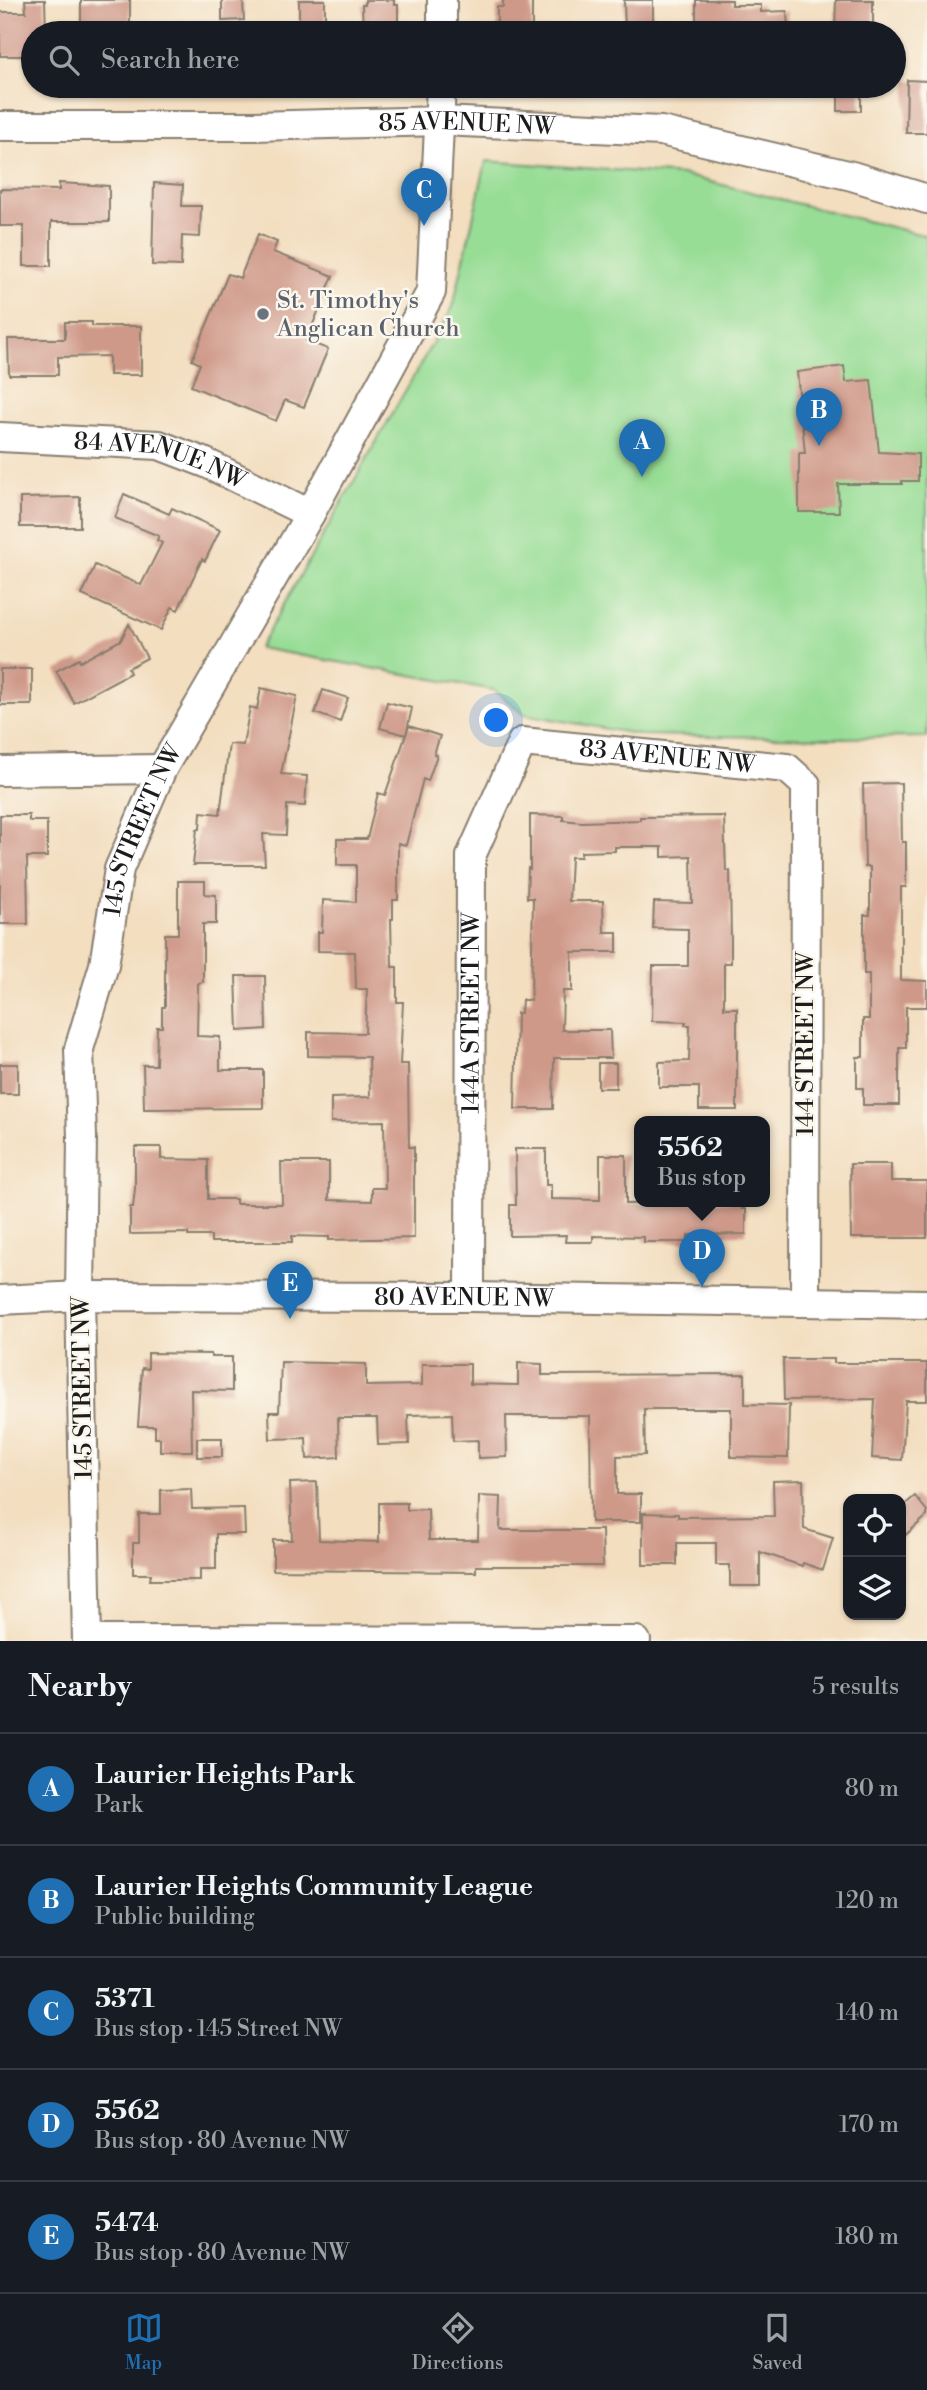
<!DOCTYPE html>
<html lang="en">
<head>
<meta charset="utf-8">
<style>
  :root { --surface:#171b24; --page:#242831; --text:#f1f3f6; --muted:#9ea1a6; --line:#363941; --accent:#1f6fb2 }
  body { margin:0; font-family:"Libre Bodoni",serif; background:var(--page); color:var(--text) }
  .controls { position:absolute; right:21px; bottom:21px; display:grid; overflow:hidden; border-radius:14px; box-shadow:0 2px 5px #0004 }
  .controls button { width:63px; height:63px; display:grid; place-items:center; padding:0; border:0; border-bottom:2px solid var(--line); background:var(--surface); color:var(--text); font:35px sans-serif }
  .you { position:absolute; left:497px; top:721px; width:24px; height:24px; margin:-18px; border:5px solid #fff; border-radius:50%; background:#1a73e8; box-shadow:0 0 0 10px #1a73e833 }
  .badge { display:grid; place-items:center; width:46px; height:46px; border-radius:50%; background:var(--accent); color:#fff; font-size:23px; font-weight:700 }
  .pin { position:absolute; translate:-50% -58px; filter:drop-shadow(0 2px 4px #0008) }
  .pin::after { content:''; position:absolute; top:37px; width:24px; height:21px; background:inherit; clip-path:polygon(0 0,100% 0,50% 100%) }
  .popup { position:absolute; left:634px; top:1116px; width:136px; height:91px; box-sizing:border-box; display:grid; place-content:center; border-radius:14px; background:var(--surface); filter:drop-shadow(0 2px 5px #0005); font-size:23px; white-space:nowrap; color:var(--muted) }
  .popup b { font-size:26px; color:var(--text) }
  .popup::after { content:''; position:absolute; left:50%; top:100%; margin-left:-14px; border:14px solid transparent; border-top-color:var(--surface) }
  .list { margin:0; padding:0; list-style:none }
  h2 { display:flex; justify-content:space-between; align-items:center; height:91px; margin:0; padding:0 28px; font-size:30px }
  h2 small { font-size:23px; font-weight:400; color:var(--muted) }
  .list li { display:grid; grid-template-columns:46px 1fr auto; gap:21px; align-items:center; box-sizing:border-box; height:112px; padding:0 28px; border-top:2px solid var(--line) }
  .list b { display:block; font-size:26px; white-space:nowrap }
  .list p { margin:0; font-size:23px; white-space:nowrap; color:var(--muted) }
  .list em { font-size:23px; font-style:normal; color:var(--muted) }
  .icon { flex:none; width:38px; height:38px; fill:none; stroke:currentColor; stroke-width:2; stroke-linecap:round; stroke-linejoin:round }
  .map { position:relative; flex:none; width:927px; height:1641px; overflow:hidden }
  .search { position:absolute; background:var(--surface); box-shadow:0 2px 5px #0004; left:21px; right:21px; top:21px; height:77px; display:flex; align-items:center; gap:18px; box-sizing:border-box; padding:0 24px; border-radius:38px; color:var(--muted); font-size:26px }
  .sheet { height:651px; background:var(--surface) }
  nav { display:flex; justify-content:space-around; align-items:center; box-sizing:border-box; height:98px; border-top:2px solid var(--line); background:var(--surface); font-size:19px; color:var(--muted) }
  nav a { display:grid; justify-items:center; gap:4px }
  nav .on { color:var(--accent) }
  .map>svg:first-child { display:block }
</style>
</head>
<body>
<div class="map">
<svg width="927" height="1641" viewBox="0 0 927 1641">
  <rect width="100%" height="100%" fill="#fbf7ec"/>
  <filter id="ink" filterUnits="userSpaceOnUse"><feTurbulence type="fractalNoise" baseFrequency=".0143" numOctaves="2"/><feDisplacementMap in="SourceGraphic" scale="14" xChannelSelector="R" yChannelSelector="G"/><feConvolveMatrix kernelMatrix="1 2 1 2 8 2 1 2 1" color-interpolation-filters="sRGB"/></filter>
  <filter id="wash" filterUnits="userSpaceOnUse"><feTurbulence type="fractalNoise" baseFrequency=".00686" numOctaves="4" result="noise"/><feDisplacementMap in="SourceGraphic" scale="28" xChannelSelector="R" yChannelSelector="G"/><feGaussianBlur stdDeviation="1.57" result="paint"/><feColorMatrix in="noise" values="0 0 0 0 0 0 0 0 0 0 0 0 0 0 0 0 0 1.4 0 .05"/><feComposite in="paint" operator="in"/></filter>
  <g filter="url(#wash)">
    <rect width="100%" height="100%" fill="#f3dec0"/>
    <polygon fill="#98dd96" stroke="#5a7c59" stroke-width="2" points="486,161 683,175 927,236 927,737 834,738 641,735 524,714 494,690 259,648 453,307"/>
    <g id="blocks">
      <g fill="#cf9989">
        <polygon points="25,0 45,0 46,33 33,33 33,56 0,56 0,12 26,12"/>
        <rect x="81" y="0" width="49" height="33"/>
        <polygon points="222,0 243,0 244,20 222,21"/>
        <rect x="299" y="0" width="26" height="33"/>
        <polygon points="365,0 394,0 394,5 398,5 398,33 363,33 362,5 365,5"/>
        <polygon points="503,0 532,0 532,33 497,33 497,7 503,7"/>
        <polygon points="624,0 653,0 653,33 625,33"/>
        <polygon points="696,0 732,0 732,5 761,5 761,12 787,11 788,33 766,33 766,30 696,30"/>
        <polygon points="836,0 873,0 873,30 835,30"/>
        <polygon points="907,80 927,81 927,133 906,133"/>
        <rect x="838" y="86" width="23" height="25"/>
        <polygon points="59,183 109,186 109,222 51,222 51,266 24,266 24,226 0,226 0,189 59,190"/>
        <polygon points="154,183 183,185 182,206 201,206 200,237 182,236 181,266 152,265"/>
        <polygon points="258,234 277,242 273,252 333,276 306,341 328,349 304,407 285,400 276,421 191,386 200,364 192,360 228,274 240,278"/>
        <polygon points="65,322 92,322 92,326 141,326 141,375 109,375 109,356 58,357 58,375 9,375 8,339 65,339"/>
        <polygon points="844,366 846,382 871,380 879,452 918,454 918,481 902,481 902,484 838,484 839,512 799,512 799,453 805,453 797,372"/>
        <polygon points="124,494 169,514 172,508 220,530 205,561 202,559 178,610 172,607 161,630 82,595 95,565 141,585 162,543 157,540 159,536 115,518"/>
        <polygon points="80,497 80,527 20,527 20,498"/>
        <polygon points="129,624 147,658 128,668 130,673 74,703 56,671 79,659 80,662 121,640"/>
        <rect x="0" y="669" width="32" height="36"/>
        <polygon points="261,688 297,696 281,774 307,776 305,806 287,805 286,835 263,834 265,865 193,865 197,829 200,829 201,812 220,814 229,744 243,745 250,707 257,709"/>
        <polygon points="323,690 348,698 340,722 315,713"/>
        <polygon points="387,702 412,708 406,735 380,728"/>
        <polygon points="409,726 440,736 434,754 437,755 428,781 423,779 406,845 398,843 398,900 393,900 393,919 391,919 392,967 397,967 397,1002 403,1002 400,1064 408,1064 409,1147 414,1147 414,1238 329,1240 329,1237 292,1236 292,1242 211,1242 211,1236 188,1236 188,1233 130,1234 130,1207 133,1207 135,1189 135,1147 161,1147 161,1159 208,1160 208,1199 236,1199 236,1204 282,1204 281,1162 329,1162 329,1200 372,1201 372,1188 385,1188 384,1121 331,1122 331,1098 370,1097 369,1057 308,1056 308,1032 365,1033 367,989 356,989 355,952 318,951 318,932 322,932 323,900 356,902 356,865 337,865 337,839 367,839 378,793 385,795"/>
        <polygon points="901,783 902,842 906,842 906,887 901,887 901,980 927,981 927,1007 906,1007 906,1048 899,1048 899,1105 863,1105 863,1088 857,1088 857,1057 863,1057 863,1019 869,1019 869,974 864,974 864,915 870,915 870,867 865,867 863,784"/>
        <polygon points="0,815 29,815 29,821 47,821 47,857 27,857 28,924 0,924"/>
        <polygon points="530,815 563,816 563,820 582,822 640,820 640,817 724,816 726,871 730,871 731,943 731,963 724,963 724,1008 737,1008 737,1110 699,1110 699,1087 659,1087 659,1062 689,1061 690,1025 685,1025 686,1022 652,1021 653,966 688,966 688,929 653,928 654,902 692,903 691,856 662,857 662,847 615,847 615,851 581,852 581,857 571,857 569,901 603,901 604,932 617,932 617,952 572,952 572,991 563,991 562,1030 610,1030 611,1058 554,1058 553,1109 515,1109 517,1013 521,1013 522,1000 531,1000 533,898 527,898 528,868 530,869"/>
        <polygon points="178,881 205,881 205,894 216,895 216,924 203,924 203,982 198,983 197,1036 220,1037 220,1070 263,1070 263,1108 144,1109 143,1065 156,1065 157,1027 162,1027 162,1007 165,1007 165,934 178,934"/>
        <polygon points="236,976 265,976 266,1029 238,1031"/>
        <rect x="598" y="1063" width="18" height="25"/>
        <rect x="0" y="1064" width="18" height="30"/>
        <polygon points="515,1149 546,1149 546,1185 551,1185 551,1199 600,1200 600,1155 626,1155 626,1204 742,1201 742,1209 746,1209 746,1234 688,1235 688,1242 644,1242 644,1237 593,1236 593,1242 565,1242 566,1235 510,1236 510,1205 516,1205"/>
        <polygon points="850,1164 891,1164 891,1181 927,1181 927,1238 851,1238"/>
        <polygon points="148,1353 211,1354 211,1357 232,1357 232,1391 191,1390 192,1451 160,1451 160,1438 155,1438 155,1426 138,1426 142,1368 148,1369"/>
        <polygon points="783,1359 834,1359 834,1363 927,1363 927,1401 906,1401 902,1460 872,1458 875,1399 784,1400"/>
        <polygon points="281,1362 366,1364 366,1386 422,1385 422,1364 470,1364 470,1384 518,1385 518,1363 542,1364 542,1375 745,1374 745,1404 789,1405 788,1458 731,1457 731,1409 644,1409 645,1455 617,1456 617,1494 641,1494 641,1522 591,1522 590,1416 506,1416 507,1457 478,1458 478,1440 453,1441 452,1414 408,1415 409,1444 378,1445 377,1418 338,1418 339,1457 307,1459 306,1438 270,1439 269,1412 279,1412"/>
        <rect x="197" y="1438" width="25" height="19"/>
        <polygon points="803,1480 804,1529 833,1538 823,1570 803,1563 802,1566 760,1552 760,1586 730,1586 730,1565 716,1565 716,1543 677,1543 677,1565 643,1565 643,1513 678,1514 678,1517 774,1516 773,1481"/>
        <polygon points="317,1482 319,1540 379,1542 379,1503 407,1503 407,1510 428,1509 429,1540 478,1540 479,1496 501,1497 500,1530 602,1530 603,1566 476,1566 476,1572 273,1570 273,1540 292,1540 290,1483"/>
        <polygon points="191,1489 192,1509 244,1508 245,1534 216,1534 216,1569 200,1569 200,1580 150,1580 151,1574 133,1574 133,1543 139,1543 139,1514 161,1514 161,1490"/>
        <polygon points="915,1496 927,1511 927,1516 901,1539 901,1508"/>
      </g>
    </g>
  </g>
  <g filter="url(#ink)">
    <use href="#blocks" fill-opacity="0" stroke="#887d6e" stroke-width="2"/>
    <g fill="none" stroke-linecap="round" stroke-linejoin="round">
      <g stroke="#887d6e" stroke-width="32">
        <g id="minor">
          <polyline points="442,33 442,0"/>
          <path id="s1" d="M0 126H254L441 121 661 131 852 176 927 199"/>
          <path id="s2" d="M0 437 159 445 206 463 310 514"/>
          <polyline points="0,771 162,769"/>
          <path id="s3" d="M470 1297 471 856 522 742 787 768 806 785 805 1302"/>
          <path id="s4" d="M0 1300 80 1296 470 1297 927 1304"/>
          <polyline points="87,1640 636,1641"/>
          <path id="s5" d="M87 1641 80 1296 82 1137 79 1049 104 965 119 869 162 769 310 514 431 292 441 86"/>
        </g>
      </g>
      <use href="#minor" stroke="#fff" stroke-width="28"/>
    </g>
  </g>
  <circle fill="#6b7280" stroke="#fbf7ec" stroke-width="2.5" cx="263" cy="314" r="7"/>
  <g text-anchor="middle" stroke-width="5" stroke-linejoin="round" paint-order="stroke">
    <g font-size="24" fill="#1c1c1c" stroke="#fbf7ec">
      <text dy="8" stroke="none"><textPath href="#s1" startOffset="467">85 AVENUE NW</textPath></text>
      <text dy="8" stroke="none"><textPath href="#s2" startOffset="163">84 AVENUE NW</textPath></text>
      <text dy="8" stroke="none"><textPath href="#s3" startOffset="712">83 AVENUE NW</textPath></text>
      <text dy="8" stroke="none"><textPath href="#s5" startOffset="821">145 STREET NW</textPath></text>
      <text dy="8" stroke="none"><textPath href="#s3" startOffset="284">144A STREET NW</textPath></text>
      <text transform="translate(805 1044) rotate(-90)" y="8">144 STREET NW</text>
      <text dy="8" stroke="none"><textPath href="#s4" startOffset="464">80 AVENUE NW</textPath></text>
      <text transform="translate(82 1388) rotate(-91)" y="8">145 STREET NW</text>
    </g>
    <g font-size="24" fill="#5b616d" stroke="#fbf7ec" text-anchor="start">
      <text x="277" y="308">St. Timothy's<tspan x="277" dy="28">Anglican Church</tspan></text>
    </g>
  </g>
</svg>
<div class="controls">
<button><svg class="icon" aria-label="locate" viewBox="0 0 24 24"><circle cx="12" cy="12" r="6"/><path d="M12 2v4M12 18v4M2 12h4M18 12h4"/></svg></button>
<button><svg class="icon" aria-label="layers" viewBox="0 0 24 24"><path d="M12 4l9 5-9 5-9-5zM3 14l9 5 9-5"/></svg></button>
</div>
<div class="you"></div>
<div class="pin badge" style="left:642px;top:477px">A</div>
<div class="pin badge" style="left:819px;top:446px">B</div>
<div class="pin badge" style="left:424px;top:226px">C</div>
<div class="pin badge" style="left:702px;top:1287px">D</div>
<div class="popup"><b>5562</b>Bus stop</div>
<div class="pin badge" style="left:290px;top:1319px">E</div>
<div class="search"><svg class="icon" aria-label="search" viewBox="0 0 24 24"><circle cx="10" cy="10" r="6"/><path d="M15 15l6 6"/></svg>Search here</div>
</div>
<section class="sheet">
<h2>Nearby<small>5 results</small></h2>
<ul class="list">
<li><span class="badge">A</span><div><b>Laurier Heights Park</b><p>Park</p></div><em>80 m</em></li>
<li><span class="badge">B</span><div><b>Laurier Heights Community League</b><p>Public building</p></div><em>120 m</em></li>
<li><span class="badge">C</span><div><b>5371</b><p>Bus stop · 145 Street NW</p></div><em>140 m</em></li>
<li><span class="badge">D</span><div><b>5562</b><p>Bus stop · 80 Avenue NW</p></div><em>170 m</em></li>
<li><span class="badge">E</span><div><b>5474</b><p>Bus stop · 80 Avenue NW</p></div><em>180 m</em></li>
</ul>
</section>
<nav>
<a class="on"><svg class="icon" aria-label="map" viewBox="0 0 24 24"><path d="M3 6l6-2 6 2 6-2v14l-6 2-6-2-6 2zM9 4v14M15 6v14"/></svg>Map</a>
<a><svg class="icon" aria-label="directions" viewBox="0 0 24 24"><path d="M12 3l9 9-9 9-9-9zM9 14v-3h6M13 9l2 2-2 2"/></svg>Directions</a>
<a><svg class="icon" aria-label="saved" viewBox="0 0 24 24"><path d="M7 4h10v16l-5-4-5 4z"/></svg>Saved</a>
</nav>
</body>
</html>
